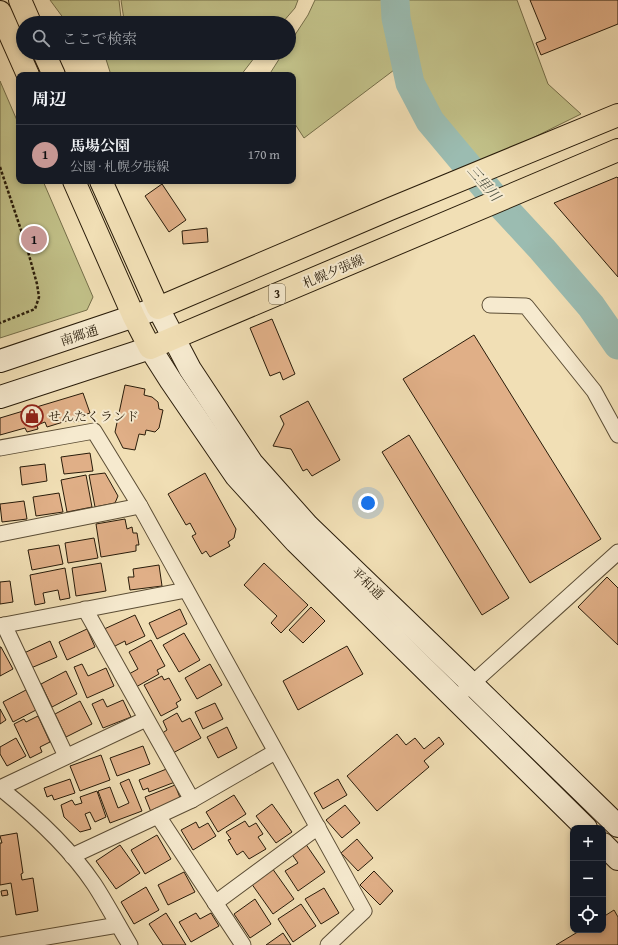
<!DOCTYPE html>
<html lang="ja">
<head>
<meta charset="utf-8">
<style>
  :root { --surface:#171b24; --page:#242831; --text:#f1f3f6; --muted:#9ea1a6; --line:#363941; --accent:#c59692 }
  body { margin:0; font-family:"Gentium Book Plus","Noto Serif JP",serif; background:var(--page); color:var(--text) }
  .controls { position:absolute; right:12px; bottom:12px; display:grid; overflow:hidden; border-radius:8px; box-shadow:0 2px 6px #0003 }
  .controls button { width:36px; height:36px; display:grid; place-items:center; padding:0; border:0; border-bottom:1px solid var(--line); background:var(--surface); color:var(--text); font:20px sans-serif }
  .you { position:absolute; left:368px; top:503px; width:14px; height:14px; margin:-10px; border:3px solid #fff; border-radius:50%; background:#1a73e8; box-shadow:0 0 0 6px #1a73e833 }
  .badge { display:grid; place-items:center; width:26px; height:26px; border-radius:50%; background:var(--accent); color:#111; font-size:13px; font-weight:700 }
  .pin { position:absolute; translate:-50% -50%; border:2px solid #fff; box-shadow:0 1px 4px #0006 }
  .list { margin:0; padding:0; list-style:none }
  h2 { display:flex; justify-content:space-between; align-items:center; height:52px; margin:0; padding:0 16px; font-size:17px }
  h2 small { font-size:13px; font-weight:400; color:var(--muted) }
  .list li { display:grid; grid-template-columns:26px 1fr auto; gap:12px; align-items:center; box-sizing:border-box; height:60px; padding:0 16px; border-top:1px solid var(--line) }
  .list b { display:block; font-size:15px; white-space:nowrap }
  .list p { margin:0; font-size:13px; white-space:nowrap; color:var(--muted) }
  .list em { font-size:13px; font-style:normal; color:var(--muted) }
  .icon { flex:none; width:22px; height:22px; fill:none; stroke:currentColor; stroke-width:2; stroke-linecap:round; stroke-linejoin:round }
  .map { position:relative; flex:none; width:618px; height:945px; overflow:hidden }
  .search { position:absolute; background:var(--surface); box-shadow:0 2px 6px #0003; left:16px; top:16px; width:280px; height:44px; display:flex; align-items:center; gap:10px; box-sizing:border-box; padding:0 14px; border-radius:22px; color:var(--muted); font-size:15px }
  .panel { position:absolute; background:var(--surface); box-shadow:0 2px 6px #0003; left:16px; top:72px; width:280px; height:112px; border-radius:8px }
  .map>svg:first-child { display:block }
</style>
</head>
<body>
<div class="map">
<svg width="618" height="945" viewBox="0 0 618 945">
  <rect width="100%" height="100%" fill="#f1dfb5"/>
  <filter id="stains"><feTurbulence type="fractalNoise" baseFrequency=".005" numOctaves="4"/><feColorMatrix values="0 0 0 0 .2 0 0 0 0 .09 0 0 0 0 .02 0 0 0 .5 -.17"/></filter>
  <radialGradient id="worn" r=".72"><stop offset=".6" stop-color="#630" stop-opacity="0"/><stop offset="1" stop-color="#630" stop-opacity=".3"/></radialGradient>
  <g fill="#c1c088" stroke="#756e49">
    <polygon points="50,0 119,0 121,18 86,23 67,23"/>
    <polygon points="121,0 298,0 295,8 282,23 103,23 124,20"/>
    <polygon points="315,0 517,0 548,84 581,114 476,166 398,67 304,138 293,121 293,75 269,75 283,53 289,53 289,44 308,15"/>
    <polygon points="104,53 258,53 241,75 111,75"/>
    <polygon points="0,81 19,125 19,181 43,181 93,297 87,310 0,338"/>
  </g>
  <g fill="none" stroke-linecap="round" stroke-linejoin="round">
    <polyline stroke="#9bbcb1" stroke-width="29" points="395,0 396,18 410,83 430,121 492,195 542,249 591,306 618,345"/>
  </g>
  <g fill="#e0af87" stroke="#291c0a">
    <polygon points="530,0 618,0 618,24 541,55 536,43 546,39"/>
    <polygon points="617,177 618,178 618,277 554,203"/>
    <polygon points="162,184 186,220 169,232 145,196"/>
    <polygon points="207,228 208,242 183,244 182,231"/>
    <polygon points="272,319 295,374 283,380 280,372 270,376 250,328"/>
    <polygon points="474,335 601,539 530,583 403,379"/>
    <polygon points="125,385 145,389 144,395 152,397 158,402 159,409 163,410 159,428 155,432 146,430 145,435 139,434 135,450 123,448 115,432"/>
    <polygon points="83,393 90,413 81,416 82,420 74,422 73,419 47,427 45,422 37,425 38,429 27,432 25,428 0,435 0,418"/>
    <polygon points="308,401 340,460 312,476 307,469 303,471 291,449 273,446 284,424 280,416"/>
    <polygon points="409,435 509,598 482,615 382,452"/>
    <polygon points="90,453 93,471 64,474 61,457"/>
    <polygon points="45,464 47,481 22,485 20,467"/>
    <polygon points="105,473 118,496 115,503 95,507 89,475"/>
    <polygon points="205,473 236,529 234,538 228,542 230,546 210,557 206,551 202,554 192,536 196,534 190,523 186,525 168,494"/>
    <polygon points="86,475 92,507 67,512 61,480"/>
    <polygon points="59,493 63,512 36,516 33,497"/>
    <polygon points="24,501 27,519 2,522 0,504"/>
    <polygon points="125,519 127,529 132,527 133,533 137,533 139,545 136,545 136,551 101,557 96,524"/>
    <polygon points="94,538 98,558 68,563 65,543"/>
    <polygon points="59,545 63,564 32,570 28,550"/>
    <polygon points="101,563 106,591 76,596 72,568"/>
    <polygon points="264,563 308,605 281,633 271,623 277,616 244,585"/>
    <polygon points="159,565 162,586 130,590 128,577 134,577 133,569"/>
    <polygon points="65,568 70,598 60,600 58,590 43,593 45,603 35,605 30,575"/>
    <polygon points="607,577 618,588 618,645 578,607"/>
    <polygon points="10,581 13,602 0,604 0,582"/>
    <polygon points="311,607 325,621 303,643 289,630"/>
    <polygon points="180,609 187,624 157,639 149,623"/>
    <polygon points="135,615 145,636 126,645 125,641 111,648 102,630"/>
    <polygon points="87,629 95,647 67,660 59,642"/>
    <polygon points="184,633 200,660 179,672 163,645"/>
    <polygon points="151,640 165,666 157,670 159,674 136,687 129,674 138,669 129,652"/>
    <polygon points="50,641 57,657 31,668 24,653"/>
    <polygon points="347,646 363,674 298,710 283,681"/>
    <polygon points="0,647 1,647 13,669 0,676"/>
    <polygon points="82,664 88,676 106,668 114,686 87,698 74,667"/>
    <polygon points="210,664 222,685 197,699 185,678"/>
    <polygon points="66,671 77,694 52,707 41,684"/>
    <polygon points="162,676 164,680 169,678 181,700 176,703 178,707 161,716 144,685"/>
    <polygon points="26,690 36,710 13,722 3,702"/>
    <polygon points="103,699 107,707 123,700 131,717 103,728 92,704"/>
    <polygon points="80,701 92,724 66,737 55,714"/>
    <polygon points="215,703 223,719 203,729 195,712"/>
    <polygon points="0,709 6,720 0,724"/>
    <polygon points="177,713 182,722 190,718 201,738 171,754 161,734 167,730 163,721"/>
    <polygon points="38,716 50,742 40,747 42,752 30,758 14,724 24,719 26,722"/>
    <polygon points="227,727 237,748 218,758 207,737"/>
    <polygon points="397,734 406,745 415,738 424,749 439,737 444,744 424,761 429,767 377,811 347,776"/>
    <polygon points="16,738 26,756 7,766 0,754 0,747"/>
    <polygon points="143,746 150,764 117,776 110,758"/>
    <polygon points="101,755 110,780 80,791 70,766"/>
    <polygon points="169,768 175,782 149,792 148,788 143,790 139,780"/>
    <polygon points="70,779 75,793 54,800 52,795 47,797 44,788"/>
    <polygon points="129,779 142,811 110,823 98,791 110,787 118,808 129,803 120,783"/>
    <polygon points="338,779 347,795 323,809 314,793"/>
    <polygon points="175,785 181,800 151,812 145,797"/>
    <polygon points="97,791 106,817 95,822 90,812 85,814 91,829 80,832 64,817 61,805 72,800 75,805 82,803 80,797"/>
    <polygon points="234,795 246,814 218,832 206,812"/>
    <polygon points="272,804 292,832 276,843 256,816"/>
    <polygon points="345,805 360,823 342,838 326,820"/>
    <polygon points="245,821 249,827 256,823 263,834 258,837 266,849 249,859 243,851 237,855 228,840 231,839 226,832"/>
    <polygon points="196,822 199,828 208,823 216,836 193,850 181,830"/>
    <polygon points="17,833 23,873 21,874 22,880 33,878 38,911 16,915 11,883 0,885 0,843 2,843 0,836"/>
    <polygon points="157,835 171,859 145,874 131,850"/>
    <polygon points="357,839 373,858 358,871 341,853"/>
    <polygon points="305,843 325,872 298,891 285,871 298,863 291,853"/>
    <polygon points="120,845 140,873 116,889 96,861"/>
    <polygon points="272,868 294,899 273,914 251,883"/>
    <polygon points="374,871 393,891 380,905 360,885"/>
    <polygon points="184,872 195,892 168,905 158,885"/>
    <polygon points="146,887 159,910 134,924 121,902"/>
    <polygon points="324,888 339,913 321,924 305,899"/>
    <polygon points="7,890 8,895 2,896 1,891"/>
    <polygon points="255,899 271,924 250,938 234,914"/>
    <polygon points="301,904 316,926 293,942 278,919"/>
    <polygon points="614,910 618,917 618,945 556,945 581,930 603,930 603,917"/>
    <polygon points="166,913 186,945 163,945 149,924"/>
    <polygon points="196,913 200,919 211,913 219,926 191,942 179,922"/>
    <polygon points="283,933 291,945 266,945"/>
  </g>
  <g fill="none" stroke-linecap="round" stroke-linejoin="round">
    <g stroke="#5b4d35" stroke-width="17">
      <g id="street">
        <polyline points="490,305 526,306 594,391 618,435"/>
        <polyline points="0,448 94,431 140,506 364,911 328,945"/>
        <polyline points="0,534 140,506"/>
        <polyline points="85,609 192,800"/>
        <polyline points="4,625 66,756"/>
        <polyline points="0,626 186,590"/>
        <polyline points="465,690 618,552"/>
        <path d="M0 788C34 815 69 847 94 884 107 904 118 925 130 945"/>
        <polyline points="0,788 146,719"/>
        <polyline points="158,816 243,945"/>
        <polyline points="72,856 192,800 275,752"/>
        <polyline points="215,903 318,827"/>
        <polyline points="0,945 118,925"/>
      </g>
    </g>
    <g stroke="#291c0a" stroke-width="24">
      <g id="secondary">
        <polyline points="0,361 158,308 190,369 252,463 308,526 472,684 618,826"/>
        <polyline points="0,397 150,348 171,381 236,476 296,542 586,828"/>
        <polyline points="603,844 618,859"/>
      </g>
    </g>
    <g stroke="#291c0a" stroke-width="24">
      <g id="primary">
        <polyline points="20,0 30,23"/>
        <polyline points="0,12 28,75"/>
        <polyline points="44,53 54,75"/>
        <polyline points="74,181 134,317 150,348 618,150"/>
        <polyline points="101,181 158,308 390,209 618,115"/>
      </g>
    </g>
    <polyline stroke="#291c0a" stroke-width="2.5" stroke-dasharray="3 2" stroke-linecap="butt" points="0,167 27,248 37,284 39,297 35,309 0,323"/>
    <use href="#street" stroke="#f6eacf" stroke-width="15"/>
    <use href="#secondary" stroke="#f6eacf" stroke-width="22"/>
    <use href="#primary" stroke="#f1dfb5" stroke-width="22"/>
  </g>
  <defs>
    <g id="shop-ring" transform="scale(1.15)"><circle r="9.5" fill="#f6eacf" stroke="#8f2418" stroke-width="1.5"/><path d="M-5-2.5h2.3a2.7 3.5 0 0 1 5.4 0H5L5.5 6h-11ZM-1.5-2.5h3a1.5 2.3 0 0 0-3 0Z" fill="#8f2418"/></g>
  </defs>
  <g fill-rule="evenodd">
    <use href="#shop-ring" x="32" y="416"/>
  </g>
  <g text-anchor="middle" stroke-width="4" stroke-linejoin="round" paint-order="stroke">
    <rect fill="#f6eacf" stroke="#665a45" stroke-width="1" x="269" y="284" width="16" height="20" rx="3"/>
    <g font-size="12" font-weight="bold" fill="#291c0a">
      <text x="277" y="298">3</text>
    </g>
    <g font-size="13" fill="#291c0a" stroke="#f6eacf">
      <text transform="translate(333 271) rotate(-23)" y="5">札幌夕張線</text>
      <text transform="translate(79 335) rotate(-18)" y="5">南郷通</text>
      <text transform="translate(368 583) rotate(44)" y="5">平和通</text>
    </g>
    <g font-size="13" fill="#291c0a" stroke="#f6eacf" text-anchor="start">
      <text x="48" y="421">せんたくランド</text>
    </g>
    <g font-size="14" font-style="italic" fill="#515444" stroke="#f6eacf">
      <text transform="translate(484 183) rotate(49)" y="5">三里川</text>
    </g>
  </g>
  <rect width="100%" height="100%" filter="url(#stains)"/>
  <rect width="100%" height="100%" fill="url(#worn)"/>
</svg>
<div class="controls">
<button>+</button>
<button>−</button>
<button><svg class="icon" aria-label="locate" viewBox="0 0 24 24"><circle cx="12" cy="12" r="6"/><path d="M12 2v4M12 18v4M2 12h4M18 12h4"/></svg></button>
</div>
<div class="you"></div>
<div class="pin badge" style="left:34px;top:239px">1</div>
<div class="search"><svg class="icon" aria-label="search" viewBox="0 0 24 24"><circle cx="10" cy="10" r="6"/><path d="M15 15l6 6"/></svg>ここで検索</div>
<section class="panel">
<h2>周辺<small></small></h2>
<ul class="list">
<li><span class="badge">1</span><div><b>馬場公園</b><p>公園 · 札幌夕張線</p></div><em>170 m</em></li>
</ul>
</section>
</div>
</body>
</html>
